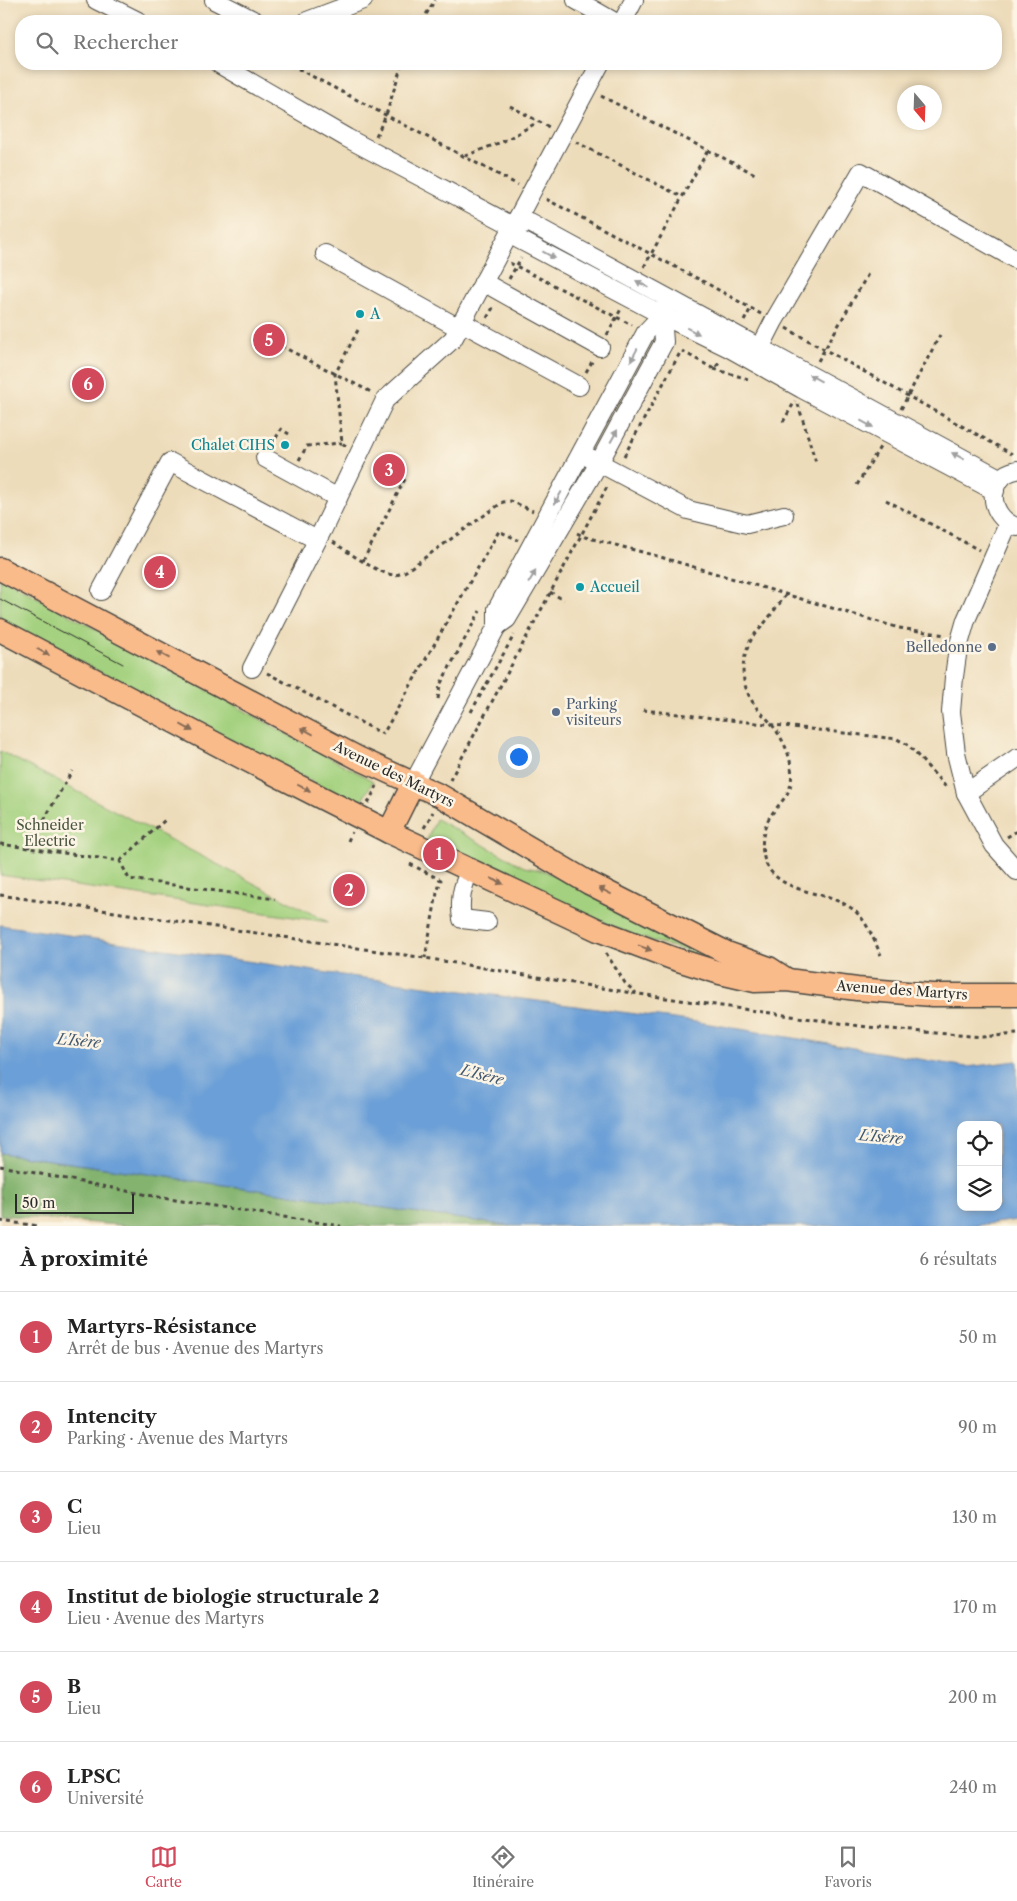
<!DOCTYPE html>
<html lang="fr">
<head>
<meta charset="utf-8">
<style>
  :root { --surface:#fff; --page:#f2f2f2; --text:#222; --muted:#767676; --line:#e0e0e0; --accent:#d1495b }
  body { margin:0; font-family:"Libre Caslon Text",serif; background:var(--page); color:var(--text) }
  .controls { position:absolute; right:15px; bottom:15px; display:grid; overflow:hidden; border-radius:10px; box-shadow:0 2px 8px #0003 }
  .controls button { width:45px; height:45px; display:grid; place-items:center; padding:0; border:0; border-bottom:1px solid var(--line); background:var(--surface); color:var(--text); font:25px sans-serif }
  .compass { position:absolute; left:897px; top:85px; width:45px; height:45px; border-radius:50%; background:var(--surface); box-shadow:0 2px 8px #0003; rotate:161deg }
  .scale { position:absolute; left:15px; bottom:12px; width:119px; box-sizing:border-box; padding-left:5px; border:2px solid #2b2b2b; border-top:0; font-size:14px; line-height:18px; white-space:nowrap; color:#2b2b2b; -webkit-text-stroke:4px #fcf5e5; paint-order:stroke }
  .you { position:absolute; left:518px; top:756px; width:18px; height:18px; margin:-12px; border:4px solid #fff; border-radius:50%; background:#1a73e8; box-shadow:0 0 0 8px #1a73e833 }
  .badge { display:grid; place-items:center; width:32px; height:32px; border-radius:50%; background:var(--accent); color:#fff; font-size:16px; font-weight:700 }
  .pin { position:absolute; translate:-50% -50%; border:2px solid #fff; box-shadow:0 1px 5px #0006 }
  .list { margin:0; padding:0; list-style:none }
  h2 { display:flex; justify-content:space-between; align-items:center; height:65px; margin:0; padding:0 20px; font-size:21px }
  h2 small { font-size:16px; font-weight:400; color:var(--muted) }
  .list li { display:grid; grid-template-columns:32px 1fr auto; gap:15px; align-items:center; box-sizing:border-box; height:90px; padding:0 20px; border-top:1px solid var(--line) }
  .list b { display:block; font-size:19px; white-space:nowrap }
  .list p { margin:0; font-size:16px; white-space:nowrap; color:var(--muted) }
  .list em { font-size:16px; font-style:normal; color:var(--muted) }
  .icon { flex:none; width:28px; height:28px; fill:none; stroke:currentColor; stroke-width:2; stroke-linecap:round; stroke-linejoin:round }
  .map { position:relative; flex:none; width:1017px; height:1226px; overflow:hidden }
  .search { position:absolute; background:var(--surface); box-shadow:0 2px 8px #0003; left:15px; right:15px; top:15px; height:55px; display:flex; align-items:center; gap:12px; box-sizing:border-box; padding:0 18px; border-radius:20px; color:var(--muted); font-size:19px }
  .sheet { height:605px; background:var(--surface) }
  nav { display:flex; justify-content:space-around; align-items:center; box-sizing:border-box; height:70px; border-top:1px solid var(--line); background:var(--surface); font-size:14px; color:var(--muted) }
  nav a { display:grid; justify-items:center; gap:2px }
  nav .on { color:var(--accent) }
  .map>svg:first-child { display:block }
</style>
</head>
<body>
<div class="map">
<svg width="1017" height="1226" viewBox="0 0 1017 1226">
  <rect width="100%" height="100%" fill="#fcf5e5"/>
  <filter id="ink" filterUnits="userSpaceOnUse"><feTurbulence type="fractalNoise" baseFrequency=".02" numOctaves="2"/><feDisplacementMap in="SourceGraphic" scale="10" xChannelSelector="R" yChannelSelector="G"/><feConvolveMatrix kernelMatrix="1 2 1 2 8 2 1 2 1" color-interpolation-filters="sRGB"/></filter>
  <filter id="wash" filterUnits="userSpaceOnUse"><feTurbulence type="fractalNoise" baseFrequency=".0096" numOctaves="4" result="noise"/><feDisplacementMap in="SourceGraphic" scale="20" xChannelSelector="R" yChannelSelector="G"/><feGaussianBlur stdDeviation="1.12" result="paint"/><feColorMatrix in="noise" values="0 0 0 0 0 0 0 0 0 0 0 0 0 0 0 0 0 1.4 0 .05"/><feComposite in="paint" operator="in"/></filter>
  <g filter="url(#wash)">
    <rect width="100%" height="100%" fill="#eddcba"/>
    <g fill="#a4d17f" stroke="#687e55">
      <polygon points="0,577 373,781 359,806 0,620"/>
      <polygon points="0,751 328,922 0,875"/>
      <polygon points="436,819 524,867 545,871 741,967 632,935 427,840"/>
    </g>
    <polygon fill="#83b36e" stroke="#576f4c" points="0,1153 510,1226 131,1226 0,1215"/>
    <path fill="#6a9fd7" stroke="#4a6581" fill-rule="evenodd" d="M0 925 342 975 704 1023 967 1067 1017 1061V1220L973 1226H510L0 1153ZM961 1125H998V1207H961Z"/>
  </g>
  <g filter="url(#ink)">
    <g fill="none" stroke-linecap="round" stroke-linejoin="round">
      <g stroke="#484640" stroke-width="20">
        <g id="minor">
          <polyline points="96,0 138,21"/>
          <polyline points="214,0 255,21"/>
          <polyline points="576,0 613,21"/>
          <polyline points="307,21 363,0"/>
          <polyline points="623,21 634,0"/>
          <polyline points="219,64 347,138 513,226 530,223 1001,479"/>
          <polyline points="513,226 518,239 662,315 729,348 802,389 995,491"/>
          <polyline points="325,254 459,328"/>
          <polyline points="483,282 600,347"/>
          <polyline points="461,322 579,386"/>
          <polyline points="755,358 774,321 861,172 1017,260"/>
          <polyline points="265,458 338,498"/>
          <polyline points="590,458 688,510 747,524 784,515"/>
          <path d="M1017 470C984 476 988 518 1017 527"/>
          <polyline points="1008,524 966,620 958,648 954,677 951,712 956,753 966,793 994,845 1017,871"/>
          <polyline points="101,591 170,462 317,540"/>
          <polyline points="497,626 507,619 599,463 664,342 662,315"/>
          <polyline points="252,668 323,529 385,400 453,339 600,64"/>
          <polyline points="414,782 497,626 497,609 510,585 646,332 662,315 666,306"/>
          <polyline points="966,793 1017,758"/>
          <path d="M470 869C462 888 459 899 462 919L487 922"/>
        </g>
      </g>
      <g stroke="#484640" stroke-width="25">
        <g id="major">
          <polyline points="0,569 358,758 441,796 589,883 727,953 769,968 786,979"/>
          <polyline points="0,630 245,759 389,832 598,930 672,958 720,973 755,981 787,980 857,989 932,995 1017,995"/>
          <polyline points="389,832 414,782"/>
        </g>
      </g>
      <g stroke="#484640" stroke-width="3" stroke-dasharray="4 4" stroke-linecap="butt">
        <polyline points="422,21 435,0"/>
        <polyline points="291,65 518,185"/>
        <polyline points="601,96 755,174"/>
        <polyline points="510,106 549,127"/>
        <polyline points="376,136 386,115 402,64"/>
        <polyline points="576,142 682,197"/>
        <polyline points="465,156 504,141 538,122"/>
        <polyline points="546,199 708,284 761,314"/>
        <polyline points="510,263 632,325"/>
        <polyline points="644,267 708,150"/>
        <polyline points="509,279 521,258"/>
        <polyline points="487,318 494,306"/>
        <polyline points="744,321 751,308"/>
        <polyline points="786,328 1012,454"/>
        <polyline points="607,335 621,309"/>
        <polyline points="281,346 371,392"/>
        <polyline points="682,351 714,369 721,361"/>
        <polyline points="818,361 868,274"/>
        <polyline points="714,369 748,379"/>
        <polyline points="586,372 593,360"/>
        <polyline points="798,404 816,463"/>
        <polyline points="901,409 940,335"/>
        <polyline points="783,422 795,401"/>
        <polyline points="272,445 281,429 289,434"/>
        <polyline points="346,446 342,443 335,374 359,328"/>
        <polyline points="624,456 681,351"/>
        <polyline points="299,460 307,446 342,443"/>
        <polyline points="857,485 880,447"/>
        <polyline points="886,500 979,550"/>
        <polyline points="577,533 585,537 657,556 899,628 946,635"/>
        <path d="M333 542C347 551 378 574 394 575 398 575 402 573 406 571L503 502 511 501 533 511"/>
        <polyline points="363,561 405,479 399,476"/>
        <polyline points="550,592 564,600"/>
        <path d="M786 595C778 605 771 615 763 625 759 630 754 634 751 640 740 661 740 684 754 704 758 711 764 715 769 721 784 739 794 760 791 783 789 796 778 805 771 815 761 830 759 854 769 869 788 896 834 891 856 912 868 923 874 941 881 955"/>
        <polyline points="267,673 383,734 499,531 518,540"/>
        <polyline points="438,699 440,685 480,611"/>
        <polyline points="643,710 897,739 908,745 946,787 948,786"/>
        <polyline points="471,712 514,635"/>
        <polyline points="450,780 608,485"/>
        <polyline points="368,803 377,786"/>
        <polyline points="424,828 433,812"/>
        <polyline points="1007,837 1017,831"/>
        <polyline points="348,841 352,832"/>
        <polyline points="0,844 120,861 129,879 275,899"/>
        <polyline points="28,848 72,771"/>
        <polyline points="120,861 165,820"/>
        <polyline points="410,864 441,880 437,893 425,958"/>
        <polyline points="0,895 425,958 632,993 867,1027 982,1037 1017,1034"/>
        <polyline points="606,953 625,983 636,993"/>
        <polyline points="0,1166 163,1198 341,1226"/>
        <polyline points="0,1221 39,1226"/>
      </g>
      <use href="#minor" stroke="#fff" stroke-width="18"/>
      <use href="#major" stroke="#fabb8b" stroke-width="22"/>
      <polyline stroke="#2b2b2b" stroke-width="1" points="0,599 123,664"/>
    </g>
    <defs><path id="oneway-solid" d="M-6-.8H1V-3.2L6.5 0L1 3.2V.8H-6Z" transform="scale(1.25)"/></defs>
    <g fill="#a0a0a0">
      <use href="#oneway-solid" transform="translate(549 255) rotate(28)"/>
      <use href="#oneway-solid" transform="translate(642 284) rotate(-151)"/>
      <use href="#oneway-solid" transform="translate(693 331) rotate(26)"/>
      <use href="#oneway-solid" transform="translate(634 355) rotate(118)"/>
      <use href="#oneway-solid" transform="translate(815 378) rotate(-151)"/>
      <use href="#oneway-solid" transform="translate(867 424) rotate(28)"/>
      <use href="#oneway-solid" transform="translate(614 436) rotate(-61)"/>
      <use href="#oneway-solid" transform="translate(958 456) rotate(-152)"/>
      <use href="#oneway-solid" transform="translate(558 498) rotate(119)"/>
      <use href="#oneway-solid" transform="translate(532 577) rotate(-59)"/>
    </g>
    <g fill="#886c56">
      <use href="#oneway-solid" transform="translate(43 652) rotate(28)"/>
      <use href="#oneway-solid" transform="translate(163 655) rotate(-152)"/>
      <use href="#oneway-solid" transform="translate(187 728) rotate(28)"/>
      <use href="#oneway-solid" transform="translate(307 731) rotate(-152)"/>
      <use href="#oneway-solid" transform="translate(304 788) rotate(26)"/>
      <use href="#oneway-solid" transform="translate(497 881) rotate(25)"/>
      <use href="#oneway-solid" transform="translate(605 891) rotate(-153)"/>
      <use href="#oneway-solid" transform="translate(645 948) rotate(20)"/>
    </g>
  </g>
  <g fill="#0f9aa8" stroke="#fcf5e5" stroke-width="2">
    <circle cx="360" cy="314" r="5"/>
    <circle cx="285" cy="445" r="5"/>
    <circle cx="580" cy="587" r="5"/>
  </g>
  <g fill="#5c6f8a" stroke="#fcf5e5" stroke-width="2">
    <circle cx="992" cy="647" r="5"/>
    <circle cx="556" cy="712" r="5"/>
  </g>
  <g text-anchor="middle" stroke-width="5" stroke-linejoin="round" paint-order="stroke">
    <g font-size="14" fill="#0d838f" stroke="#fcf5e5" text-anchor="start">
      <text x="370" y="319">A</text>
      <text x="275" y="450" text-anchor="end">Chalet CIHS</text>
      <text x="590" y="592">Accueil</text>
    </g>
    <g font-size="14" fill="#4e5e75" stroke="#fcf5e5" text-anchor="end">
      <text x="982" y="652">Belledonne</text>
      <text x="566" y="709" text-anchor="start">Parking<tspan x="566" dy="16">visiteurs</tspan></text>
    </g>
    <g font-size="14" fill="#2b2b2b" stroke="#fcf5e5">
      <text transform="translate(394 774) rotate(26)" y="5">Avenue des Martyrs</text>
      <text transform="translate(902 990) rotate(4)" y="5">Avenue des Martyrs</text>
    </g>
    <g font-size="14" fill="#495440" stroke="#fcf5e5">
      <text x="50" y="830">Schneider<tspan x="50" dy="16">Electric</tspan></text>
    </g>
    <g font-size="15" font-style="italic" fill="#445970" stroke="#fcf5e5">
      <text transform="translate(79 1041) rotate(5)" y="5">L'Isère</text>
      <text transform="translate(482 1075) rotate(14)" y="5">L'Isère</text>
      <text transform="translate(881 1137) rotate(5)" y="5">L'Isère</text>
    </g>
  </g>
</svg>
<div class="controls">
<button><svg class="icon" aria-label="locate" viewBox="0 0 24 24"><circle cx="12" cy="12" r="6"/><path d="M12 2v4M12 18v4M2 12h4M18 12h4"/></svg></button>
<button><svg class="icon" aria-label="layers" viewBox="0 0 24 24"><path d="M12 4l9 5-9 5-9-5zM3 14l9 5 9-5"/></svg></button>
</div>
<svg class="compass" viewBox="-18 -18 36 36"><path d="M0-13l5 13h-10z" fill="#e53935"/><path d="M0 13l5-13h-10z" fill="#767676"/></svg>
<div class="scale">50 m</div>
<div class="you"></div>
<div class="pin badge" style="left:439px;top:854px">1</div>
<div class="pin badge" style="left:349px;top:890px">2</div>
<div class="pin badge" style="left:389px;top:470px">3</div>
<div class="pin badge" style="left:160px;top:572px">4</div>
<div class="pin badge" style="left:269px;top:340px">5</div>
<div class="pin badge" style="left:88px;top:384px">6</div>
<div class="search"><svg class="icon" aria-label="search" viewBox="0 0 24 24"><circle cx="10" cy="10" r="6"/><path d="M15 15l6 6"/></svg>Rechercher</div>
</div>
<section class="sheet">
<h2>À proximité<small>6 résultats</small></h2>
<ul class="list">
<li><span class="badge">1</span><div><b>Martyrs-Résistance</b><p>Arrêt de bus · Avenue des Martyrs</p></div><em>50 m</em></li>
<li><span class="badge">2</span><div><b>Intencity</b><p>Parking · Avenue des Martyrs</p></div><em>90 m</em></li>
<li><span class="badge">3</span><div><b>C</b><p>Lieu</p></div><em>130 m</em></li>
<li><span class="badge">4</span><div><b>Institut de biologie structurale 2</b><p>Lieu · Avenue des Martyrs</p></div><em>170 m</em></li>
<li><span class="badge">5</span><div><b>B</b><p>Lieu</p></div><em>200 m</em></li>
<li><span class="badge">6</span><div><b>LPSC</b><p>Université</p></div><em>240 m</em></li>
</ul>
</section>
<nav>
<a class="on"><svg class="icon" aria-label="map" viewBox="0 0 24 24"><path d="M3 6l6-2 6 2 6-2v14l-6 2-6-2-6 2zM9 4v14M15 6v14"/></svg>Carte</a>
<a><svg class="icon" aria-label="directions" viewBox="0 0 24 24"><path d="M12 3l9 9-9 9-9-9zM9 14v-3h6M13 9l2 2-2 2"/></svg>Itinéraire</a>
<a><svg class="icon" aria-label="saved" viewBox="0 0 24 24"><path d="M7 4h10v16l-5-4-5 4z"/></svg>Favoris</a>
</nav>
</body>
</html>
